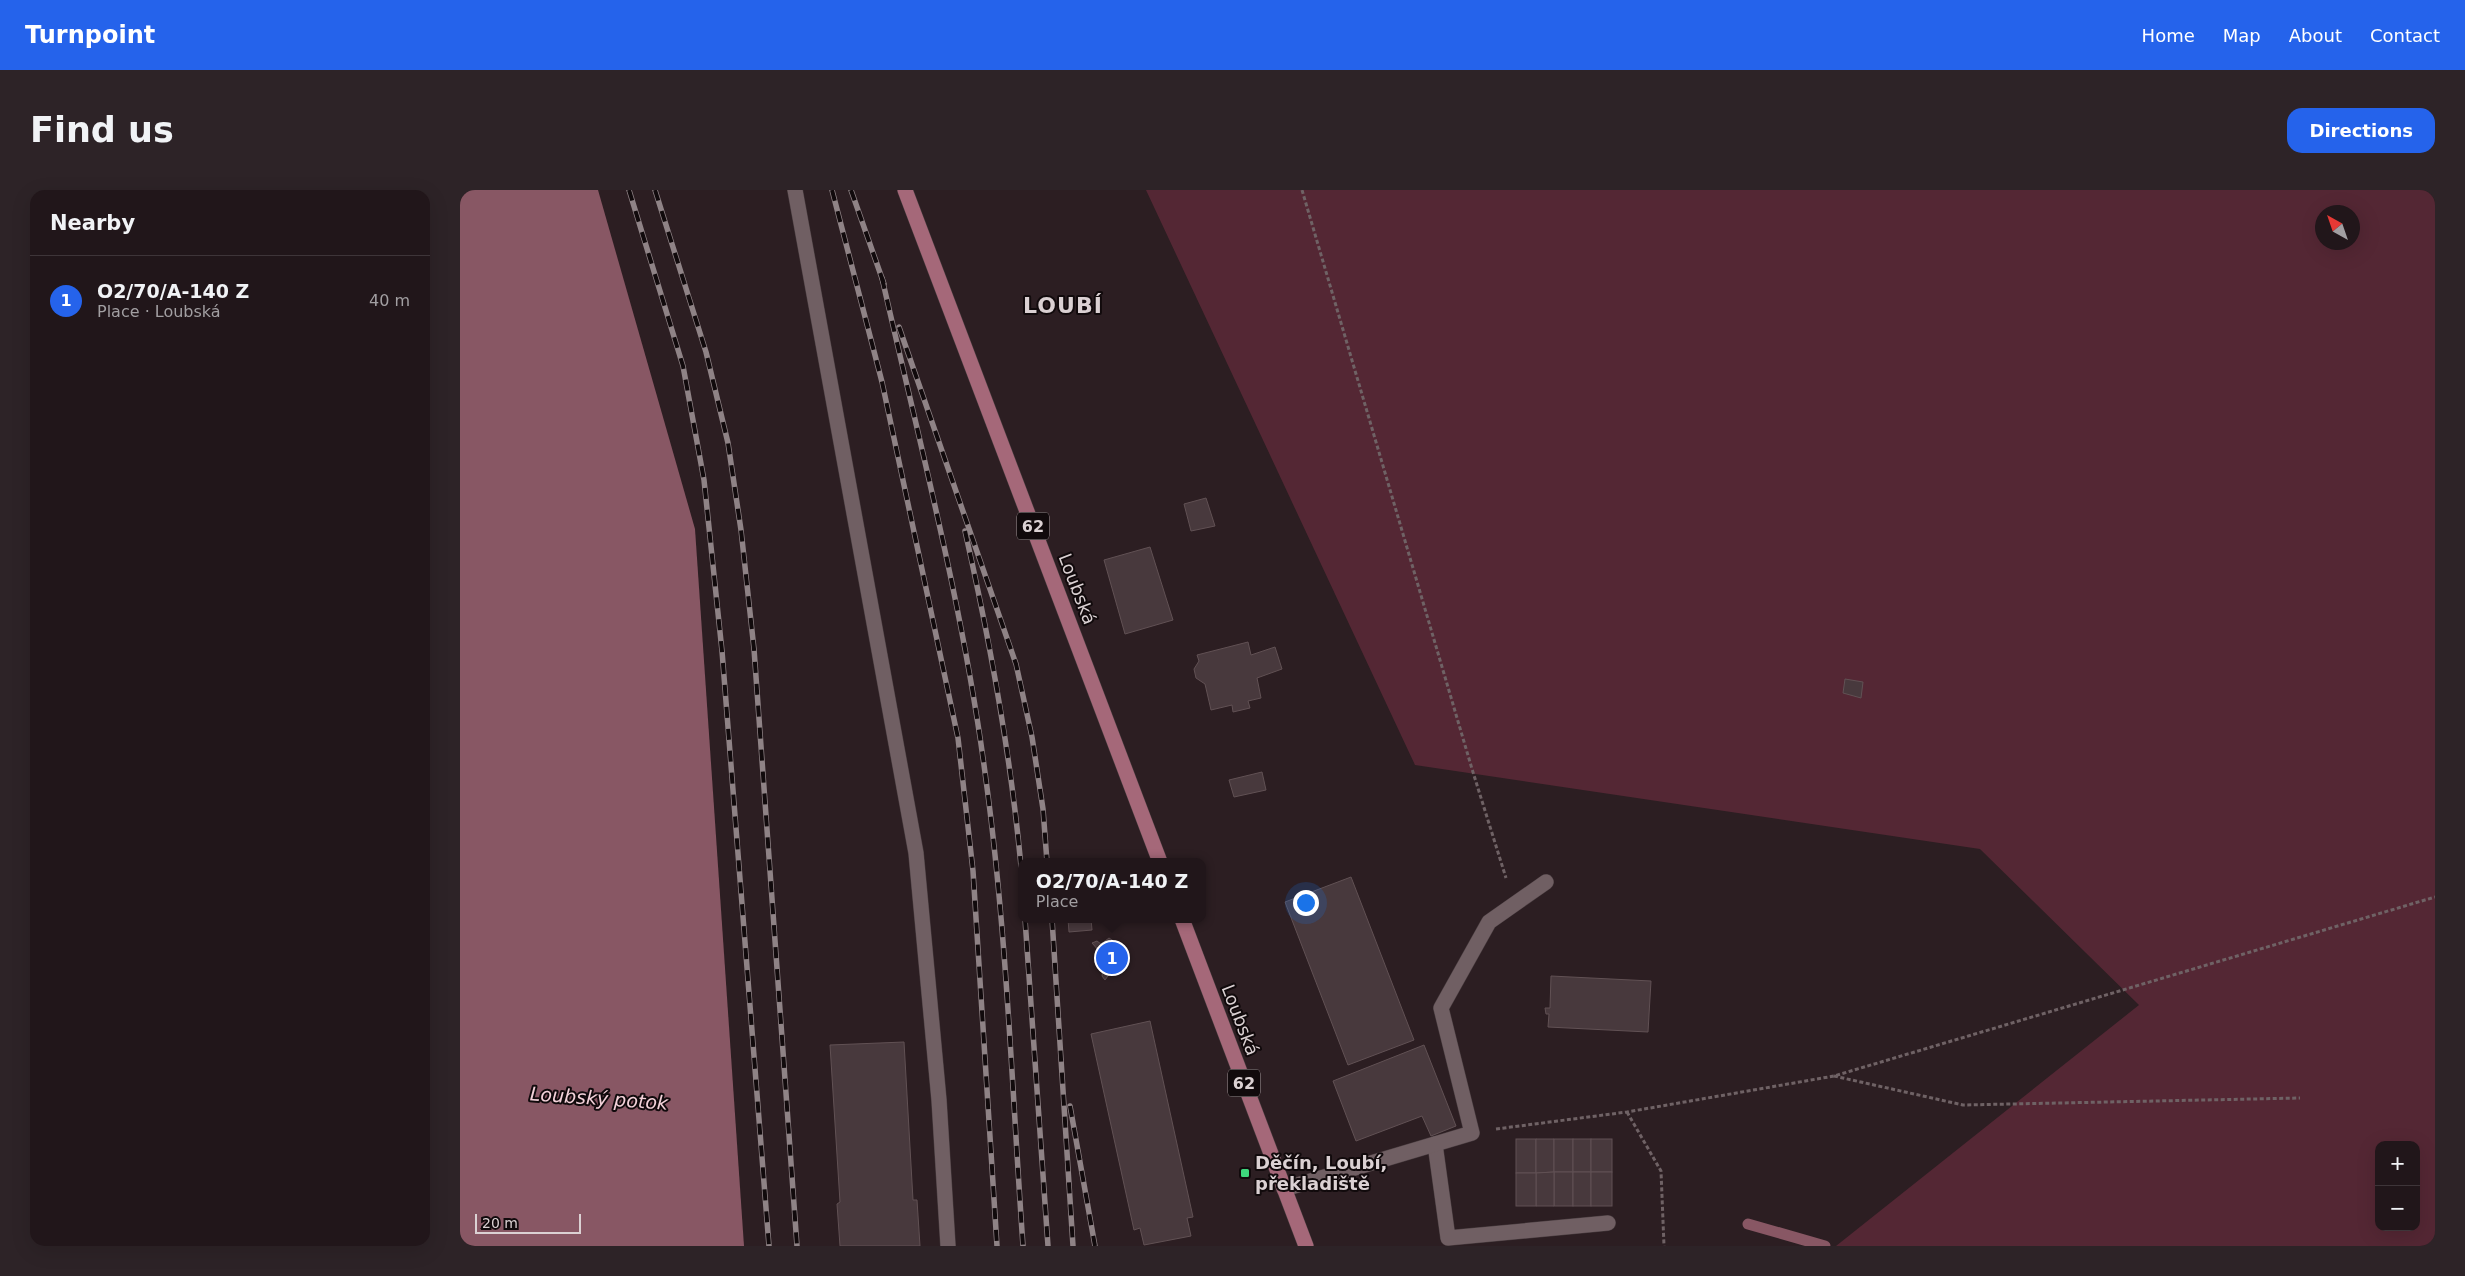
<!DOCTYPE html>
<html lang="en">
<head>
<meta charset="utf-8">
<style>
  :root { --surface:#21161a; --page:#2d2327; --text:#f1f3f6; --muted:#a29fa2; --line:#3e3539; --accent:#2563eb }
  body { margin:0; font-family:"DejaVu Sans",sans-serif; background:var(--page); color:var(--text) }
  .controls { position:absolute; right:15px; bottom:15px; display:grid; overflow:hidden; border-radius:10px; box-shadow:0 5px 20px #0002 }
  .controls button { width:45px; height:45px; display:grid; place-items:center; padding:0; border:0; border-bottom:1px solid var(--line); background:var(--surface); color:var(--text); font:25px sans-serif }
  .compass { position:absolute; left:1855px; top:15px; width:45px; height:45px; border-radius:50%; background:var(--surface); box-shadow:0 5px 20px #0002; rotate:320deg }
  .scale { position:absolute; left:15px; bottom:12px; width:106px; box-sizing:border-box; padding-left:5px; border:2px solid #dbd1d3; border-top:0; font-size:14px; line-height:18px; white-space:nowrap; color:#dbd1d3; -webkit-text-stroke:4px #110a0c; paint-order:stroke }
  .you { position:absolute; left:845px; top:712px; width:18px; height:18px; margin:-12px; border:4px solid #fff; border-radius:50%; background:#1a73e8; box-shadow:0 0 0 8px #1a73e833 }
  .badge { display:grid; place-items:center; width:32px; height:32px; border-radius:50%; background:var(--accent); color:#fff; font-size:16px; font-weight:700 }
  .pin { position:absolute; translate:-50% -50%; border:2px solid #fff; box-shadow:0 1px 5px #0006 }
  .popup { position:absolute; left:558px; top:668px; width:188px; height:65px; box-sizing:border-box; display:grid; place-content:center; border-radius:10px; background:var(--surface); filter:drop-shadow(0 1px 4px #0005); font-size:16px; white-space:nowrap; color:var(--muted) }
  .popup b { font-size:19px; color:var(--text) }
  .popup::after { content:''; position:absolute; left:50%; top:100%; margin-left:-10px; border:10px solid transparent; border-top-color:var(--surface) }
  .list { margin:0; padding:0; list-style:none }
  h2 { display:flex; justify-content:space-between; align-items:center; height:65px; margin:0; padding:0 20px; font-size:21px }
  h2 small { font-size:16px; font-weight:400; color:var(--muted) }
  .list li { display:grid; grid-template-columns:32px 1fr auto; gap:15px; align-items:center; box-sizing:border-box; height:90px; padding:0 20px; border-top:1px solid var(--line) }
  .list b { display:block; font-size:19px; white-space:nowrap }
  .list p { margin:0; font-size:16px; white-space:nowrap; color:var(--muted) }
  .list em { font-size:16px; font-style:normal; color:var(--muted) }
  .map { position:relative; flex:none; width:1975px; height:1056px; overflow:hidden; border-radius:15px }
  header { display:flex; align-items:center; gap:30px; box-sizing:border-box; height:70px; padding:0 25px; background:var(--accent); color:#fff }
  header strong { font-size:24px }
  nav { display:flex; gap:28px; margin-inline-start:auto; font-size:18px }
  .intro { display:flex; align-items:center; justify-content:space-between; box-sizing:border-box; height:120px; padding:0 30px }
  h1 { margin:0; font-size:35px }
  .button { padding:12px 22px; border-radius:15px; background:var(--accent); color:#fff; font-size:18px; font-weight:700 }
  main { display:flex; gap:30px; padding:0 30px }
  aside { flex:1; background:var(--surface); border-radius:15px; box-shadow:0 5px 20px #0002 }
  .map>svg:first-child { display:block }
</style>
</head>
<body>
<header>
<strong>Turnpoint</strong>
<nav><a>Home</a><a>Map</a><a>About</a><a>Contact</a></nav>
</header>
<div class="intro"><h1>Find us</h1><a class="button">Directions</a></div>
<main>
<aside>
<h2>Nearby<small></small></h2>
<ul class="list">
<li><span class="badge">1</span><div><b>O2/70/A-140 Z</b><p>Place · Loubská</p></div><em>40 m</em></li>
</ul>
</aside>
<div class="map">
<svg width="1975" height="1056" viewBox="0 0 1975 1056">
  <rect width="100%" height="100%" fill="#2c1e22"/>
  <path fill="#542734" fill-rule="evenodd" d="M686 0H1975V1056H1376L1679 815 1520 659 955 575ZM1862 22H1892V52H1862ZM1919 955H1956V1037H1919Z"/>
  <polygon fill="#885764" points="0,0 138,0 235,339 284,1056 0,1056"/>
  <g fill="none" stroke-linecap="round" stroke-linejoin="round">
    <polyline stroke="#885764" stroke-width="11" points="1288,1034 1365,1056"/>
  </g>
  <g fill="#48393d" stroke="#615154">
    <polygon points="746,308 755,336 731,341 724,314"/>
    <polygon points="690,357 713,430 665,444 644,370"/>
    <polygon points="788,452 791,465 815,457 822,479 797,488 801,508 788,511 790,518 773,522 772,515 751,520 745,494 736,488 734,479 739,471 737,465"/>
    <polygon points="1385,489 1403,492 1401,508 1383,503"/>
    <polygon points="802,582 806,600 774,607 769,590"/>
    <polygon points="891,687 954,850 888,875 825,712"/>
    <polygon points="608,729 631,729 632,740 609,742"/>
    <polygon points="649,748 658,754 665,775 658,784 650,783 645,790 642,786 643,779 639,761 632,753 637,751 641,754"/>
    <polygon points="1091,786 1191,791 1188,842 1088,837 1089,824 1086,824 1085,818 1090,818"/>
    <polygon points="690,831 733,1027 727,1028 731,1046 684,1055 680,1038 674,1040 631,844"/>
    <polygon points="444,852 453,1010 457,1010 460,1056 380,1056 377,1014 380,1012 370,855"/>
    <polygon points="964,855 996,936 971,946 962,926 896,951 873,891"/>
    <rect x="1056" y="949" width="20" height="34"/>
    <polygon points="1076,949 1094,949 1094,982 1076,983"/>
    <rect x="1094" y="949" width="19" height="33"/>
    <rect x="1113" y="949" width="18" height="33"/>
    <rect x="1131" y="949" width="21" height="33"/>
    <rect x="1094" y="982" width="19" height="34"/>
    <polygon points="1094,982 1094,1016 1076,1016 1076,983"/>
    <rect x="1113" y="982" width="18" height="34"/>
    <rect x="1131" y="982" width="21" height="34"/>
    <rect x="1056" y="983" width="20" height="33"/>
  </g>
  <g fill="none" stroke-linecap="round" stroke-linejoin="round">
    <g stroke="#483c3f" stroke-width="16">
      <g id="lane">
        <polyline points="335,0 456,663 479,910 488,1056"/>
        <polyline points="975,954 988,1048 1148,1033"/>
        <polyline points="824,999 1012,943 981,818 1029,732 1086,692"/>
      </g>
    </g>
    <g stroke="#483c3f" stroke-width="16">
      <g id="primary">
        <polyline points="445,0 700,672"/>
        <polyline points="722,729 846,1056"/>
      </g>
    </g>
    <g stroke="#6f6265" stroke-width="3" stroke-dasharray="4 2.5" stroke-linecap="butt">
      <polyline points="842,0 1012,579 1046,688"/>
      <polyline points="1374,886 1503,915 1840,908"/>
      <polyline points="1167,922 1201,981 1204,1056"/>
      <polyline points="1036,939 1167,922 1374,886 1975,707"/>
    </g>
    <use href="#lane" stroke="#705f63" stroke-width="15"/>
    <use href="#primary" stroke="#a56879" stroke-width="15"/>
    <g stroke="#8f8386" stroke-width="5.5">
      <g id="rail">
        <polyline points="169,0 223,176 244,290 262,461 309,1056"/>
        <polyline points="195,0 246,162 268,253 281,340 294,459 337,1056"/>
        <polyline points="372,0 422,192 498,548 513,681 537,1056"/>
        <polyline points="391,0 424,94"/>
        <path d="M422 88C460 255 504 420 526 590 547 744 552 901 563 1056"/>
        <polyline points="439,137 556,474 572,547 583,619 587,672"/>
        <path d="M505 341C531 456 552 570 562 688"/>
        <polyline points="565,729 588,1056"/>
        <polyline points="592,729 613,1056"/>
        <polyline points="610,916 635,1056"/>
      </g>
    </g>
    <use href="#rail" stroke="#110a0c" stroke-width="4" stroke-dasharray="11" stroke-linecap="butt"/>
  </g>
  <rect fill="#3ed77d" stroke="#110a0c" stroke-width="2" x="780" y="978" width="10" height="10" rx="2.5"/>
  <g text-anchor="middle" stroke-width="4" stroke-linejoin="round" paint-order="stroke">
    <g fill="#110a0c" stroke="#9e9597" stroke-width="1">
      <rect x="557" y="322.5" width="32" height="27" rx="4"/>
      <rect x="768" y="879.5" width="32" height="27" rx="4"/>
    </g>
    <g font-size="16" font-weight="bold" fill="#dbd1d3">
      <text x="573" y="342">62</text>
      <text x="784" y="899">62</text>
    </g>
    <g font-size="18" fill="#dbd1d3" stroke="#110a0c">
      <text transform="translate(617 399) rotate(69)" y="6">Loubská</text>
      <text transform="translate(780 830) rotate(69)" y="6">Loubská</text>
    </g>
    <g font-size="18" font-weight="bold" fill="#dbd1d3" stroke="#110a0c" text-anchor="start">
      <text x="795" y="979">Děčín, Loubí,<tspan x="795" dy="21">překladiště</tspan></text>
    </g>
    <g font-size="19" font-style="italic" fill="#f4d2da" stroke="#110a0c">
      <text transform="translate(139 908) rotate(4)" y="7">Loubský potok</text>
    </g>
    <g font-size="22" font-weight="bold" letter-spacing="1" fill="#dbd1d3" stroke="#110a0c">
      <text x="603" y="123">LOUBÍ</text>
    </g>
  </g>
</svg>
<div class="controls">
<button>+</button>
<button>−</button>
</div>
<svg class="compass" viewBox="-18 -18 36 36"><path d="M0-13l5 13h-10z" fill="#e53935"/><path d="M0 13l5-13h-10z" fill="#a29fa2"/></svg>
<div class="scale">20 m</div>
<div class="you"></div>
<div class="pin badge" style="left:652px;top:768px">1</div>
<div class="popup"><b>O2/70/A-140 Z</b>Place</div>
</div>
</main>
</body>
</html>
